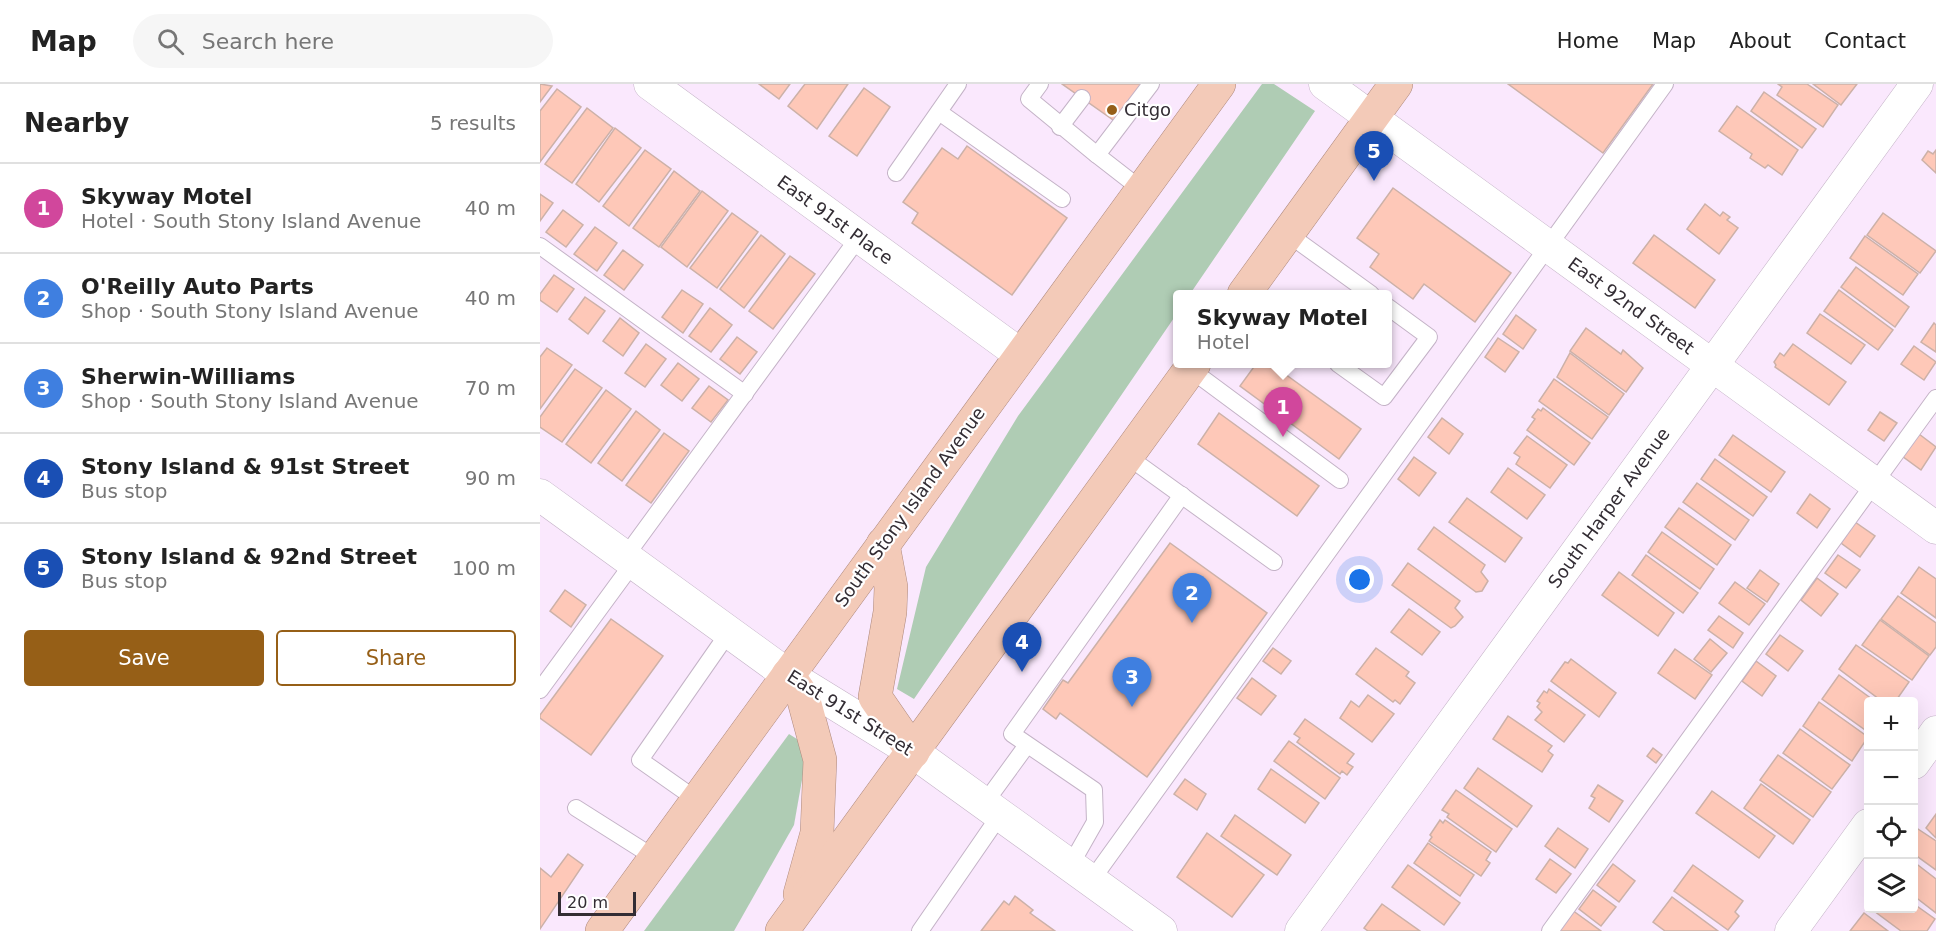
<!DOCTYPE html>
<html lang="en">
<head>
<meta charset="utf-8">
<style>
  :root { --surface:#fff; --page:#f6f6f6; --text:#222; --muted:#767676; --line:#e0e0e0; --accent:#965f17 }
  body { margin:0; font-family:"DejaVu Sans",sans-serif; background:var(--page); color:var(--text) }
  .controls { position:absolute; right:18px; bottom:18px; display:grid; overflow:hidden; border-radius:6px; box-shadow:0 6px 24px #0002 }
  .controls button { width:54px; height:54px; display:grid; place-items:center; padding:0; border:0; border-bottom:2px solid var(--line); background:var(--surface); color:var(--text); font:30px sans-serif }
  .scale { position:absolute; left:18px; bottom:15px; width:78px; box-sizing:border-box; padding-left:6px; border:3px solid #332d34; border-top:0; font-size:16px; line-height:21px; white-space:nowrap; color:#332d34; -webkit-text-stroke:4px #fff; paint-order:stroke }
  .you { position:absolute; left:820px; top:496px; width:21px; height:21px; margin:-15px; border:4px solid #fff; border-radius:50%; background:#1a73e8; box-shadow:0 0 0 9px #1a73e833 }
  .badge { display:grid; place-items:center; width:39px; height:39px; border-radius:50%; background:var(--accent); color:#fff; font-size:20px; font-weight:700 }
  .pin { position:absolute; translate:-50% -50px; filter:drop-shadow(0 2px 3px #0008) }
  .pin::after { content:''; position:absolute; top:32px; width:21px; height:18px; background:inherit; clip-path:polygon(0 0,100% 0,50% 100%) }
  .popup { position:absolute; left:633px; top:206px; width:219px; height:78px; box-sizing:border-box; display:grid; place-content:center; border-radius:6px; background:var(--surface); filter:drop-shadow(0 2px 4px #0005); font-size:20px; white-space:nowrap; color:var(--muted) }
  .popup b { font-size:22px; color:var(--text) }
  .popup::after { content:''; position:absolute; left:50%; top:100%; margin-left:-12px; border:12px solid transparent; border-top-color:var(--surface) }
  .list { margin:0; padding:0; list-style:none }
  h2 { display:flex; justify-content:space-between; align-items:center; height:78px; margin:0; padding:0 24px; font-size:26px }
  h2 small { font-size:20px; font-weight:400; color:var(--muted) }
  .list li { display:grid; grid-template-columns:39px 1fr auto; gap:18px; align-items:center; box-sizing:border-box; height:90px; padding:0 24px; border-top:2px solid var(--line) }
  .list b { display:block; font-size:22px; white-space:nowrap }
  .list p { margin:0; font-size:20px; white-space:nowrap; color:var(--muted) }
  .list em { font-size:20px; font-style:normal; color:var(--muted) }
  .actions { display:flex; gap:12px; padding:18px 24px }
  .actions a { flex:1; padding:14px 0; border:2px solid var(--accent); border-radius:6px; text-align:center; font-size:21px; color:var(--accent) }
  .actions .main { background:var(--accent); color:#fff }
  .icon { flex:none; width:33px; height:33px; fill:none; stroke:currentColor; stroke-width:2; stroke-linecap:round; stroke-linejoin:round }
  .map { position:relative; flex:none; width:1396px; height:847px; overflow:hidden }
  header { display:flex; align-items:center; gap:36px; box-sizing:border-box; height:84px; padding:0 30px; background:var(--surface); border-bottom:2px solid var(--line) }
  header strong { font-size:28px }
  nav { display:flex; gap:33px; margin-inline-start:auto; font-size:21px }
  .search { width:420px; height:54px; background:var(--page); display:flex; align-items:center; gap:15px; box-sizing:border-box; padding:0 21px; border-radius:33px; color:var(--muted); font-size:22px }
  main { display:flex }
  aside { flex:1; background:var(--surface) }
  .map>svg:first-child { display:block }
</style>
</head>
<body>
<header>
<strong>Map</strong>
<div class="search"><svg class="icon" aria-label="search" viewBox="0 0 24 24"><circle cx="10" cy="10" r="6"/><path d="M15 15l6 6"/></svg>Search here</div>
<nav><a>Home</a><a>Map</a><a>About</a><a>Contact</a></nav>
</header>
<main>
<aside>
<h2>Nearby<small>5 results</small></h2>
<ul class="list">
<li><span class="badge" style="background:#d1479c">1</span><div><b>Skyway Motel</b><p>Hotel · South Stony Island Avenue</p></div><em>40 m</em></li>
<li><span class="badge" style="background:#3f7fe0">2</span><div><b>O'Reilly Auto Parts</b><p>Shop · South Stony Island Avenue</p></div><em>40 m</em></li>
<li><span class="badge" style="background:#3f7fe0">3</span><div><b>Sherwin-Williams</b><p>Shop · South Stony Island Avenue</p></div><em>70 m</em></li>
<li><span class="badge" style="background:#1a4fb4">4</span><div><b>Stony Island &amp; 91st Street</b><p>Bus stop</p></div><em>90 m</em></li>
<li><span class="badge" style="background:#1a4fb4">5</span><div><b>Stony Island &amp; 92nd Street</b><p>Bus stop</p></div><em>100 m</em></li>
</ul>
<div class="actions"><a class="main">Save</a><a>Share</a></div>
</aside>
<div class="map">
<svg width="1396" height="847" viewBox="0 0 1396 847">
  <rect width="100%" height="100%" fill="#fae8fd"/>
  <g fill="#afccb4">
    <polygon points="722,0 734,0 775,27 650,210 638,210 638,228 374,615 357,605 386,483 478,332"/>
    <polygon points="249,650 268,662 254,741 194,847 104,847"/>
  </g>
  <g fill="#fec8b8" stroke="#ccb1a8" stroke-width="1.5">
    <polygon points="0,0 12,2 0,18"/>
    <polygon points="219,0 250,0 239,15"/>
    <polygon points="265,0 308,0 277,45 248,22"/>
    <polygon points="522,0 603,0 576,38"/>
    <polygon points="968,0 1113,0 1063,69"/>
    <polygon points="1238,0 1267,0 1298,21 1283,43 1237,11 1242,3"/>
    <polygon points="1273,0 1317,0 1301,21"/>
    <polygon points="324,4 350,23 317,72 289,52"/>
    <polygon points="17,5 41,23 0,78 0,27"/>
    <polygon points="1224,8 1276,45 1262,64 1211,27"/>
    <polygon points="1197,22 1258,66 1242,91 1228,81 1225,84 1210,74 1212,70 1179,47"/>
    <polygon points="47,24 73,44 32,99 5,80"/>
    <polygon points="75,44 101,64 59,118 36,100"/>
    <polygon points="427,62 527,134 472,211 372,139 378,129 363,118 402,64 418,75"/>
    <polygon points="105,66 131,85 89,142 63,122"/>
    <polygon points="1396,66 1396,89 1382,76 1388,67 1393,70"/>
    <polygon points="134,87 160,107 119,163 93,144"/>
    <polygon points="853,104 971,189 935,238 884,200 873,215 830,183 839,170 817,154"/>
    <polygon points="162,107 188,127 147,183 121,163"/>
    <polygon points="0,110 13,119 0,137"/>
    <polygon points="1165,120 1180,132 1183,128 1190,133 1187,136 1198,144 1179,170 1147,145"/>
    <polygon points="23,126 43,141 26,163 6,148"/>
    <polygon points="192,129 218,148 177,204 150,184"/>
    <polygon points="1343,129 1396,167 1380,189 1327,151"/>
    <polygon points="55,143 77,159 57,187 34,170"/>
    <polygon points="221,151 245,170 204,224 180,205"/>
    <polygon points="1114,151 1175,196 1155,224 1093,179"/>
    <polygon points="1325,152 1378,190 1363,211 1310,174"/>
    <polygon points="83,166 103,181 84,206 64,191"/>
    <polygon points="250,172 275,190 233,245 209,227"/>
    <polygon points="1316,183 1369,223 1355,243 1301,203"/>
    <polygon points="14,191 34,205 17,228 0,216 0,210"/>
    <polygon points="142,206 163,220 143,249 122,233"/>
    <polygon points="1299,206 1353,246 1338,266 1284,227"/>
    <polygon points="45,213 65,227 48,250 29,235"/>
    <polygon points="170,224 192,241 171,268 149,252"/>
    <polygon points="1280,230 1325,261 1311,280 1267,249"/>
    <polygon points="976,231 996,246 983,265 963,250"/>
    <polygon points="80,234 99,249 83,272 63,257"/>
    <polygon points="1394,239 1396,241 1396,268 1381,258"/>
    <polygon points="1046,244 1081,270 1083,266 1103,284 1086,308 1030,267"/>
    <polygon points="197,253 217,268 200,290 180,275"/>
    <polygon points="958,254 979,268 965,288 945,273"/>
    <polygon points="106,260 126,275 105,303 85,289"/>
    <polygon points="1253,260 1306,298 1289,321 1235,283 1236,281 1234,278 1240,269 1244,272"/>
    <polygon points="1374,262 1396,278 1384,296 1361,280"/>
    <polygon points="7,264 32,281 0,325 0,273"/>
    <polygon points="1030,269 1084,310 1069,331 1017,293"/>
    <polygon points="138,279 159,295 142,317 121,301"/>
    <polygon points="716,280 731,280 821,345 799,375 700,302"/>
    <polygon points="35,285 62,304 22,358 0,343 0,333"/>
    <polygon points="1014,295 1068,333 1052,355 999,317"/>
    <polygon points="169,302 188,316 171,338 152,324"/>
    <polygon points="66,306 91,325 51,379 26,360"/>
    <polygon points="1003,324 1050,359 1034,381 987,346 995,335 992,333 998,325 1001,327"/>
    <polygon points="96,327 120,346 82,397 58,379"/>
    <polygon points="1340,328 1357,339 1344,357 1328,346"/>
    <polygon points="679,329 779,402 757,432 658,360"/>
    <polygon points="902,334 923,350 909,370 888,353"/>
    <polygon points="124,349 149,367 111,419 86,401"/>
    <polygon points="1379,350 1396,363 1381,386 1362,372"/>
    <polygon points="1193,351 1245,388 1231,408 1179,371"/>
    <polygon points="987,352 1027,381 1010,404 976,380 980,373 974,369"/>
    <polygon points="874,373 896,389 879,412 858,395"/>
    <polygon points="1175,375 1227,413 1213,432 1161,395"/>
    <polygon points="968,384 1005,411 987,435 951,408"/>
    <polygon points="1157,399 1209,436 1195,456 1143,418"/>
    <polygon points="1270,410 1290,425 1277,444 1257,429"/>
    <polygon points="927,414 982,454 965,478 909,438"/>
    <polygon points="1139,424 1191,461 1177,481 1125,443"/>
    <polygon points="1315,438 1335,452 1320,473 1301,459"/>
    <polygon points="894,443 945,481 941,488 948,497 942,507 936,508 878,465"/>
    <polygon points="1122,448 1174,485 1160,505 1108,468"/>
    <polygon points="630,459 727,529 607,693 520,629 516,635 503,625 523,596 528,599"/>
    <polygon points="1106,471 1158,509 1143,529 1092,491"/>
    <polygon points="1298,471 1320,486 1306,504 1285,489"/>
    <polygon points="868,479 920,517 915,524 923,533 915,542 911,544 852,501"/>
    <polygon points="1379,483 1396,495 1396,534 1361,509"/>
    <polygon points="1220,486 1239,500 1227,518 1207,504"/>
    <polygon points="1079,488 1134,529 1118,552 1062,511"/>
    <polygon points="1277,494 1298,510 1281,532 1261,516"/>
    <polygon points="1195,498 1225,520 1209,541 1179,519"/>
    <polygon points="25,506 46,521 31,543 10,527"/>
    <polygon points="1358,512 1396,539 1396,563 1390,571 1341,535"/>
    <polygon points="869,525 900,548 882,571 851,548"/>
    <polygon points="1179,532 1203,549 1193,564 1168,546"/>
    <polygon points="71,535 123,572 51,671 0,634 0,631"/>
    <polygon points="1340,536 1389,572 1372,596 1322,561"/>
    <polygon points="1240,551 1263,567 1248,587 1226,570"/>
    <polygon points="1170,555 1187,569 1171,588 1154,575"/>
    <polygon points="1316,561 1369,598 1355,618 1343,618 1299,585"/>
    <polygon points="733,564 751,577 741,590 723,577"/>
    <polygon points="836,564 869,588 866,592 875,599 860,620 855,616 853,618 816,590"/>
    <polygon points="1135,565 1172,591 1155,615 1118,589"/>
    <polygon points="1031,575 1076,609 1059,633 1011,597 1025,578 1028,579"/>
    <polygon points="1216,577 1236,592 1222,612 1202,597"/>
    <polygon points="1299,591 1336,618 1328,618 1328,648 1282,615"/>
    <polygon points="712,594 736,612 721,631 697,614"/>
    <polygon points="1009,605 1045,631 1024,658 995,636 1002,628 997,623 1000,619 997,617 1004,607 1007,609"/>
    <polygon points="828,611 854,630 832,658 800,634 811,617 819,623"/>
    <polygon points="1279,618 1328,653 1312,677 1263,642"/>
    <polygon points="968,632 1012,662 1008,667 1013,671 1002,688 953,655"/>
    <polygon points="765,635 814,670 807,679 813,683 807,691 802,687 800,690 757,658 760,654 754,650"/>
    <polygon points="1260,645 1310,681 1292,705 1243,669"/>
    <polygon points="749,657 800,694 785,715 734,677"/>
    <polygon points="1113,664 1122,671 1116,679 1107,672"/>
    <polygon points="1238,671 1291,708 1273,733 1220,696"/>
    <polygon points="938,684 992,722 977,743 924,704"/>
    <polygon points="731,685 779,719 765,739 718,705"/>
    <polygon points="645,695 666,710 657,726 634,710"/>
    <polygon points="1221,700 1270,736 1253,760 1204,724"/>
    <polygon points="1058,701 1083,717 1069,738 1049,724 1055,714 1051,712"/>
    <polygon points="916,706 972,745 956,768 907,733 909,730 902,726"/>
    <polygon points="1172,707 1235,752 1219,774 1156,729"/>
    <polygon points="1396,730 1396,754 1386,744"/>
    <polygon points="695,731 751,771 737,791 681,752"/>
    <polygon points="900,736 903,739 905,736 951,768 946,776 950,779 941,792 889,757 892,753 890,751"/>
    <polygon points="1018,744 1048,765 1035,784 1005,762"/>
    <polygon points="1378,745 1396,757 1396,786 1374,770 1374,751"/>
    <polygon points="667,749 724,791 692,833 637,793"/>
    <polygon points="888,759 934,791 920,812 874,779"/>
    <polygon points="28,770 43,781 0,845 0,784 11,793"/>
    <polygon points="1010,775 1031,790 1016,809 996,795"/>
    <polygon points="1374,778 1396,795 1396,829 1374,812"/>
    <polygon points="1073,780 1095,797 1079,818 1057,801"/>
    <polygon points="868,781 920,819 904,841 852,803"/>
    <polygon points="1153,781 1203,817 1195,828 1199,832 1188,846 1134,807"/>
    <polygon points="1053,806 1076,823 1061,842 1039,825"/>
    <polygon points="475,812 493,826 490,829 515,847 441,847 464,817 469,821"/>
    <polygon points="1132,813 1178,847 1125,847 1113,838"/>
    <polygon points="842,820 880,847 828,847 824,844"/>
    <polygon points="1374,820 1395,835 1387,847 1361,847 1330,824 1374,824"/>
    <polygon points="1032,826 1061,847 1017,847"/>
    <polygon points="1324,829 1348,847 1310,847"/>
  </g>
  <g fill="none" stroke-linecap="round" stroke-linejoin="round">
    <g stroke="#c4b3c7" stroke-width="18">
      <g id="service">
        <polyline points="500,0 489,15 557,71"/>
        <polyline points="399,28 522,115"/>
        <polyline points="520,43 542,14"/>
        <polyline points="356,89 418,0"/>
        <polyline points="602,106 557,71 611,0"/>
        <polyline points="748,150 831,210"/>
        <polyline points="0,162 205,310"/>
        <polyline points="798,280 844,313 889,253 848,223"/>
        <polyline points="650,285 800,396"/>
        <polyline points="587,372 734,478"/>
        <polyline points="85,473 319,153"/>
        <polyline points="0,606 93,479"/>
        <polyline points="157,716 100,676 189,548"/>
        <polyline points="444,720 487,661"/>
        <polyline points="36,724 115,774"/>
        <polyline points="530,782 555,738 554,706 472,650 642,411"/>
        <polyline points="551,797 1125,0"/>
        <polyline points="380,847 460,731"/>
        <polyline points="1010,847 1396,314"/>
      </g>
    </g>
    <g stroke="#c4b3c7" stroke-width="33">
      <g id="minor">
        <polyline points="110,0 481,271"/>
        <polyline points="785,0 1396,444"/>
        <polyline points="0,411 248,591 373,668 621,847"/>
        <polyline points="1374,679 1396,648"/>
        <polyline points="761,847 1377,0"/>
        <polyline points="1251,847 1328,741"/>
      </g>
    </g>
    <g stroke="#ae8a7e" stroke-width="34">
      <g id="trunk">
        <polyline points="704,210 856,0"/>
        <polyline points="343,460 351,503 350,528 335,613 373,668"/>
        <polyline points="248,591 263,613 280,676 277,749 260,810"/>
        <polyline points="62,847 679,0"/>
        <polyline points="242,847 654,280"/>
      </g>
    </g>
    <use href="#service" stroke="#fff" stroke-width="16"/>
    <use href="#minor" stroke="#fff" stroke-width="32"/>
    <use href="#trunk" stroke="#f3cab8" stroke-width="33"/>
  </g>
  <circle fill="#965f17" stroke="#fff" stroke-width="2" cx="572" cy="26" r="6"/>
  <g text-anchor="middle" stroke-width="4.5" stroke-linejoin="round" paint-order="stroke">
    <g font-size="18" fill="#332d34" stroke="#fff" text-anchor="start">
      <text x="584" y="32">Citgo</text>
    </g>
    <g font-size="18" fill="#332d34" stroke="#fff">
      <text transform="translate(295 136) rotate(36)" y="6">East 91st Place</text>
      <text transform="translate(1091 222) rotate(36)" y="6">East 92nd Street</text>
      <text transform="translate(370 423) rotate(-54)" y="6">South Stony Island Avenue</text>
      <text transform="translate(1069 424) rotate(-54)" y="6">South Harper Avenue</text>
      <text transform="translate(310 629) rotate(32)" y="6">East 91st Street</text>
    </g>
  </g>
</svg>
<div class="controls">
<button>+</button>
<button>−</button>
<button><svg class="icon" aria-label="locate" viewBox="0 0 24 24"><circle cx="12" cy="12" r="6"/><path d="M12 2v4M12 18v4M2 12h4M18 12h4"/></svg></button>
<button><svg class="icon" aria-label="layers" viewBox="0 0 24 24"><path d="M12 4l9 5-9 5-9-5zM3 14l9 5 9-5"/></svg></button>
</div>
<div class="scale">20 m</div>
<div class="you"></div>
<div class="pin badge" style="left:743px;top:353px;background:#d1479c">1</div>
<div class="popup"><b>Skyway Motel</b>Hotel</div>
<div class="pin badge" style="left:652px;top:539px;background:#3f7fe0">2</div>
<div class="pin badge" style="left:592px;top:623px;background:#3f7fe0">3</div>
<div class="pin badge" style="left:482px;top:588px;background:#1a4fb4">4</div>
<div class="pin badge" style="left:834px;top:97px;background:#1a4fb4">5</div>
</div>
</main>
</body>
</html>
